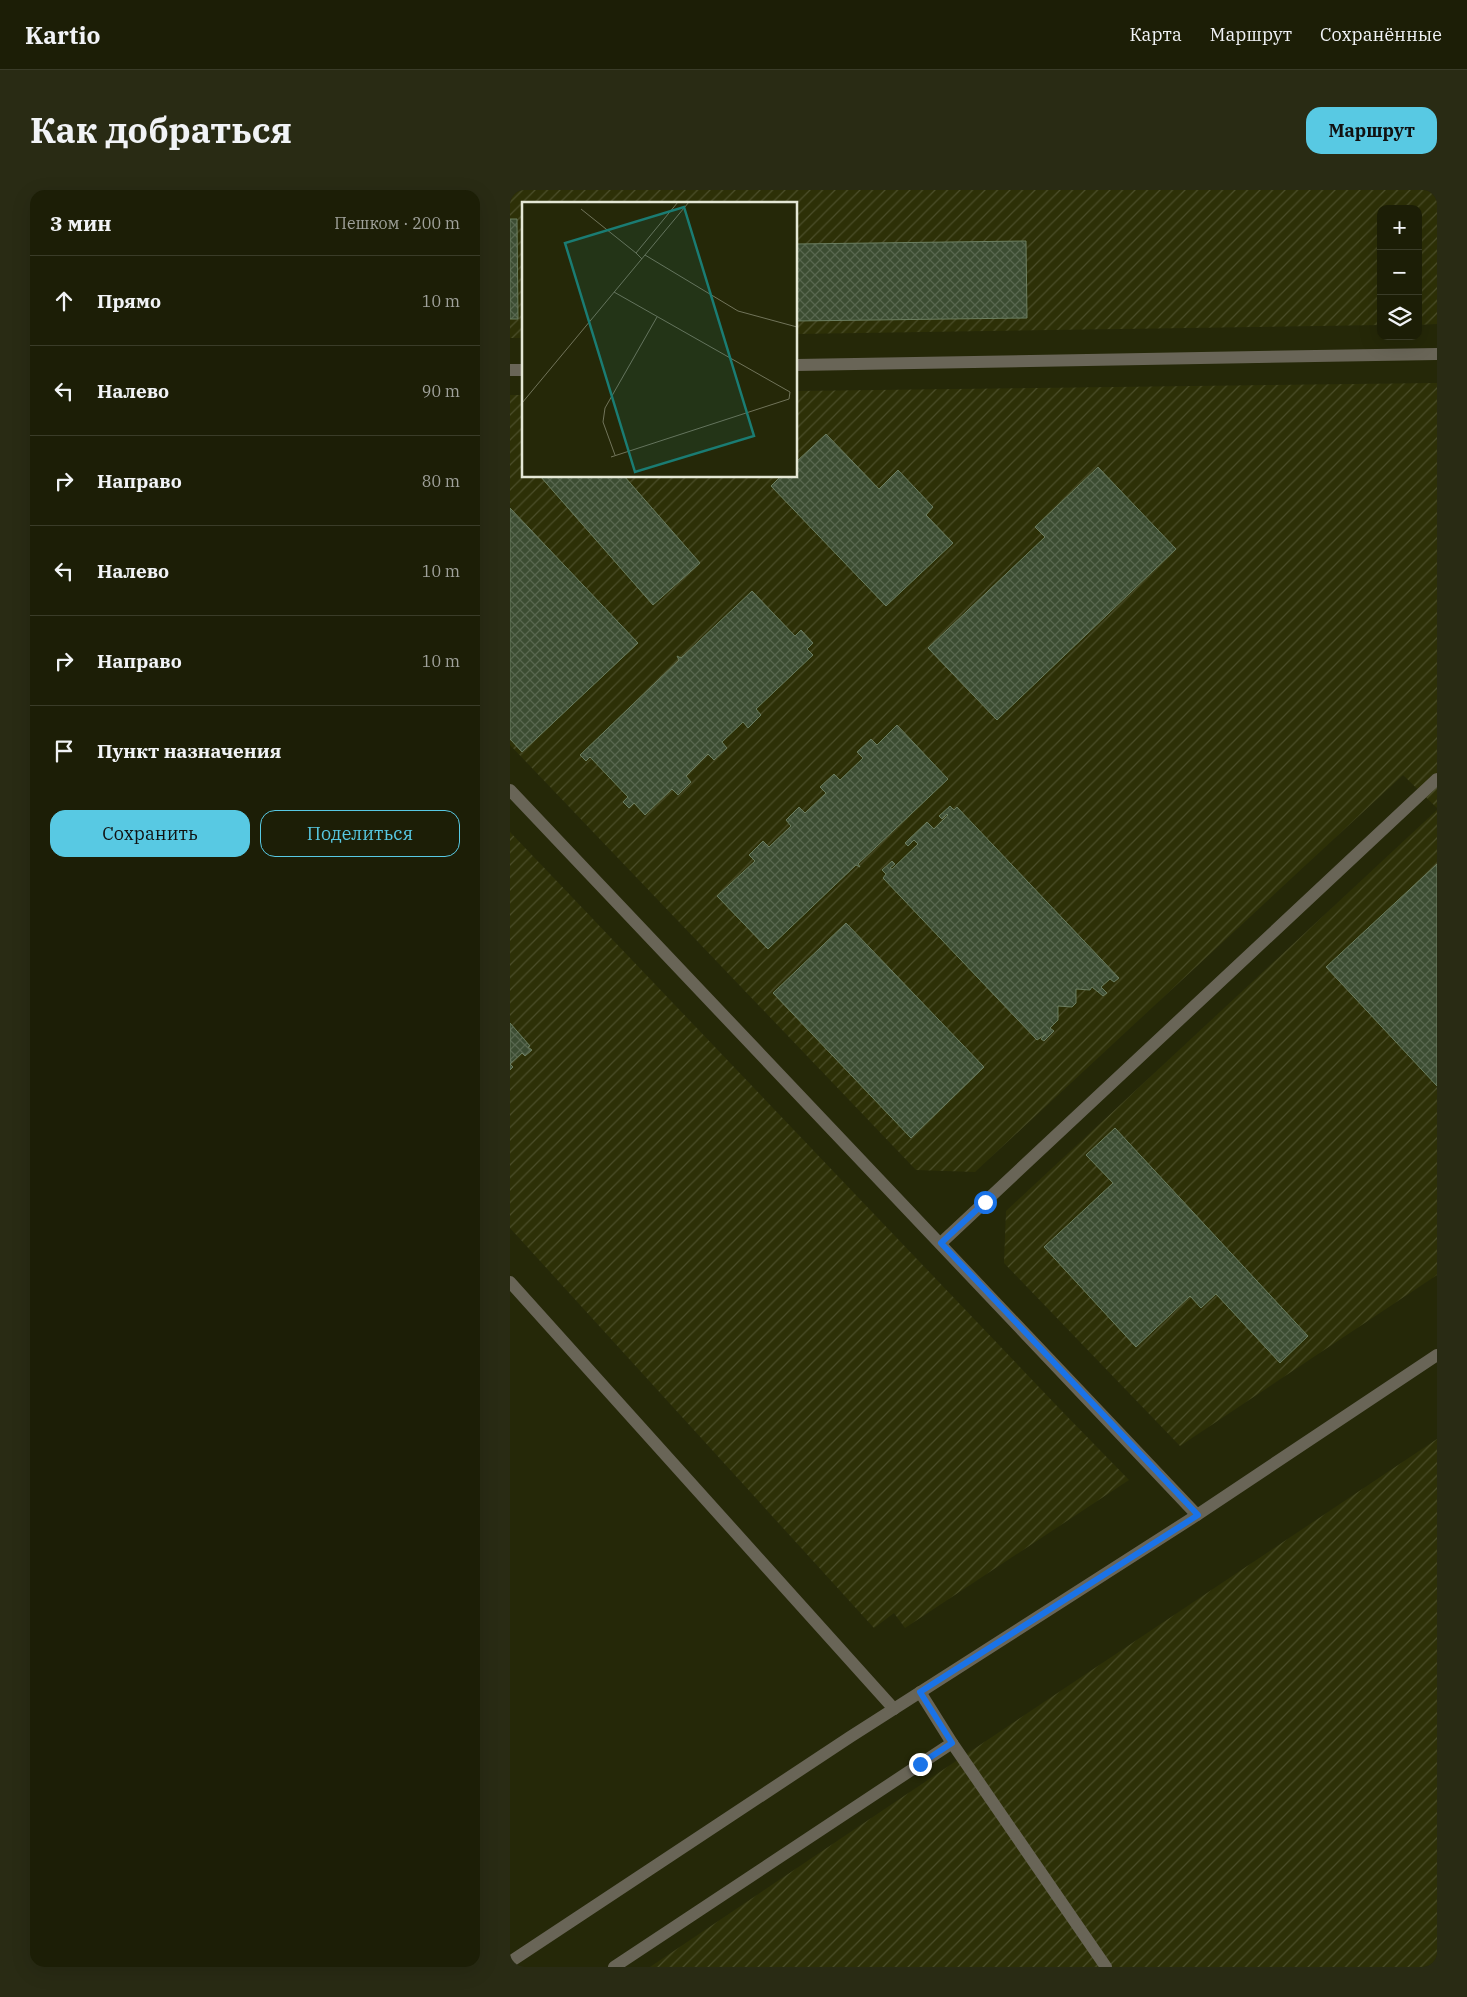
<!DOCTYPE html>
<html lang="ru">
<head>
<meta charset="utf-8">
<style>
  :root { --surface:#1c1e06; --page:#292b14; --text:#f1f3f6; --muted:#a0a29b; --line:#3a3c28; --accent:#58c9e3 }
  body { margin:0; font-family:"IBM Plex Serif",serif; background:var(--page); color:var(--text) }
  .controls { position:absolute; right:15px; top:15px; display:grid; overflow:hidden; border-radius:10px; box-shadow:0 5px 20px #0002 }
  .controls button { width:45px; height:45px; display:grid; place-items:center; padding:0; border:0; border-bottom:1px solid var(--line); background:var(--surface); color:var(--text); font:25px sans-serif }
  .stop { position:absolute; width:15px; height:15px; margin:-11px; border:4px solid #1a73e8; border-radius:50%; background:#fff }
  .stop.end { background:#1a73e8; border-color:#fff; box-shadow:0 1px 5px #0008 }
  .list { margin:0; padding:0; list-style:none }
  h2 { display:flex; justify-content:space-between; align-items:center; height:65px; margin:0; padding:0 20px; font-size:21px }
  h2 small { font-size:16px; font-weight:400; color:var(--muted) }
  .list li { display:grid; grid-template-columns:32px 1fr auto; gap:15px; align-items:center; box-sizing:border-box; height:90px; padding:0 20px; border-top:1px solid var(--line) }
  .list b { display:block; font-size:19px; white-space:nowrap }
  .list em { font-size:16px; font-style:normal; color:var(--muted) }
  .actions { display:flex; gap:10px; padding:15px 20px }
  .actions a { flex:1; padding:11px 0; border:1px solid var(--accent); border-radius:15px; text-align:center; font-size:18px; color:var(--accent) }
  .actions .main { background:var(--accent); color:#111 }
  .icon { flex:none; width:28px; height:28px; fill:none; stroke:currentColor; stroke-width:2; stroke-linecap:round; stroke-linejoin:round }
  .map { position:relative; flex:none; width:927px; height:1777px; overflow:hidden; border-radius:15px }
  header { display:flex; align-items:center; gap:30px; box-sizing:border-box; height:70px; padding:0 25px; background:var(--surface); border-bottom:1px solid var(--line) }
  header strong { font-size:24px }
  nav { display:flex; gap:28px; margin-inline-start:auto; font-size:18px }
  .intro { display:flex; align-items:center; justify-content:space-between; box-sizing:border-box; height:120px; padding:0 30px }
  h1 { margin:0; font-size:35px }
  .button { padding:12px 22px; border-radius:15px; background:var(--accent); color:#111; font-size:18px; font-weight:700 }
  main { display:flex; gap:30px; padding:0 30px }
  aside { flex:1; background:var(--surface); border-radius:15px; box-shadow:0 5px 20px #0002 }
  .map>svg:first-child { display:block }
</style>
</head>
<body>
<header>
<strong>Kartio</strong>
<nav><a>Карта</a><a>Маршрут</a><a>Сохранённые</a></nav>
</header>
<div class="intro"><h1>Как добраться</h1><a class="button">Маршрут</a></div>
<main>
<aside>
<h2>3 мин<small>Пешком · 200 m</small></h2>
<ul class="list">
<li><svg class="icon" aria-label="ahead" viewBox="0 0 24 24"><path d="M12 20V5M6 11l6-6 6 6"/></svg><div><b>Прямо</b></div><em>10 m</em></li>
<li><svg class="icon" aria-label="left" viewBox="0 0 24 24"><path d="M17 20v-9H6M10 6l-5 5 5 5"/></svg><div><b>Налево</b></div><em>90 m</em></li>
<li><svg class="icon" aria-label="right" viewBox="0 0 24 24"><path d="M7 20v-9h11M14 6l5 5-5 5"/></svg><div><b>Направо</b></div><em>80 m</em></li>
<li><svg class="icon" aria-label="left" viewBox="0 0 24 24"><path d="M17 20v-9H6M10 6l-5 5 5 5"/></svg><div><b>Налево</b></div><em>10 m</em></li>
<li><svg class="icon" aria-label="right" viewBox="0 0 24 24"><path d="M7 20v-9h11M14 6l5 5-5 5"/></svg><div><b>Направо</b></div><em>10 m</em></li>
<li><svg class="icon" aria-label="arrive" viewBox="0 0 24 24"><path d="M6 21V4h12l-3 4 3 4H6"/></svg><div><b>Пункт назначения</b></div></li>
</ul>
<div class="actions"><a class="main">Сохранить</a><a>Поделиться</a></div>
</aside>
<div class="map">
<svg width="927" height="1777" viewBox="0 0 927 1777">
  <defs>
    <pattern id="industrial-furrows" width="10" height="10" patternUnits="userSpaceOnUse" patternTransform="scale(1.25)"><rect width="10" height="10" fill="#2d3007"/><path d="M-1 1l2-2M0 10L10 0M9 11l2-2" fill="none" stroke="#4b4e2a"/></pattern>
    <pattern id="building-cross-hatch" width="8" height="8" patternUnits="userSpaceOnUse" patternTransform="scale(1.25)"><rect width="8" height="8" fill="#3c4d32"/><path d="M0 0l8 8M0 8l8-8" fill="none" stroke="#58674f"/></pattern>
  </defs>
  <rect width="100%" height="100%" fill="#252808"/>
  <g fill="url(#industrial-furrows)">
    <polygon points="0,0 927,0 927,134 908,135 908,19 871,19 871,135 286,144 286,14 14,14 14,148 0,148"/>
    <polygon points="927,193 927,618 893,585 465,982 406,980 0,555 0,205 14,205 14,286 286,286 286,201"/>
    <polygon points="927,620 927,1085 670,1256 494,1073 496,1021"/>
    <polygon points="0,642 547,1216 619,1290 395,1438 384,1423 364,1438 0,1038"/>
    <polygon points="927,1249 927,1777 140,1777 452,1567"/>
  </g>
  <g fill="url(#building-cross-hatch)" stroke="#6b7e60">
    <polygon points="0,29 7,29 8,129 0,129"/>
    <polygon points="516,51 517,128 286,131 286,54"/>
    <polygon points="316,244 369,299 388,280 423,317 416,325 443,353 376,416 261,296 271,286 286,286 286,272"/>
    <polygon points="588,277 666,359 487,530 418,458 535,347 525,337"/>
    <polygon points="30,286 114,286 190,373 143,415"/>
    <polygon points="0,318 128,453 12,562 0,549"/>
    <polygon points="242,401 285,446 291,440 303,453 297,459 303,465 246,519 251,525 238,538 233,532 212,552 217,558 204,570 198,564 176,586 181,592 168,605 162,599 135,625 124,613 119,618 113,612 118,607 80,567 76,571 70,565 169,470 167,466 171,468"/>
    <polygon points="387,535 438,589 348,674 350,677 346,675 258,759 207,706 245,671 239,665 253,651 259,657 281,636 276,630 289,617 295,623 316,603 310,597 324,584 330,590 353,568 347,562 361,549 367,555"/>
    <polygon points="440,616 444,620 447,617 609,788 604,792 600,789 591,797 597,803 593,806 582,797 580,800 566,799 566,813 562,817 548,816 548,830 540,838 544,841 534,851 531,849 536,844 527,850 373,688 376,684 372,680 382,671 385,674 380,678 382,679 408,654 404,650 398,656 395,653 417,632 424,639 438,625 437,624 432,629 429,626"/>
    <polygon points="927,674 927,896 816,777"/>
    <polygon points="336,733 474,877 401,948 263,803"/>
    <polygon points="0,833 20,856 18,857 22,860 15,866 12,863 0,874 3,877 0,880"/>
    <polygon points="605,938 798,1146 770,1173 706,1104 691,1118 680,1106 626,1157 534,1057 603,993 576,965"/>
  </g>
  <g fill="none" stroke-linecap="round" stroke-linejoin="round">
    <g stroke="#696557" stroke-width="12">
      <polyline points="286,175 927,164"/>
      <polyline points="0,180 14,180"/>
      <polyline points="0,600 687,1325"/>
      <polyline points="431,1053 927,589"/>
      <polyline points="0,1092 384,1519"/>
      <polyline points="442,1553 596,1777"/>
      <polyline points="0,1772 340,1547 687,1325 927,1165"/>
      <polyline points="104,1777 442,1553 410,1502"/>
    </g>
  </g>
  <g fill="none" stroke-linecap="round" stroke-linejoin="round">
    <polyline stroke="#1a73e8" stroke-width="6" points="410,1574 442,1553 410,1502 688,1325 431,1053 475,1012"/>
  </g>
  <g transform="translate(12 12)">
    <rect width="275" height="275" fill="#252808"/>
    <path fill="none" stroke="#71745a" stroke-width="1" d="M59 7 114 51M123 53 216 109 275 125M120 57 114 51 156 0M0 201 167 0M93 253 81 220 83 206 135 115M89 255 267 197 268 190 92 90"/>
    <path fill="#1a7c73" fill-opacity="0.15" stroke="#1a7c73" stroke-width="2.5" d="M162 5 232 234 113 270 43 41Z"/>
    <rect width="275" height="275" fill="none" stroke="#e4e7d5" stroke-width="2.5"/>
  </g>
</svg>
<div class="controls">
<button>+</button>
<button>−</button>
<button><svg class="icon" aria-label="layers" viewBox="0 0 24 24"><path d="M12 4l9 5-9 5-9-5zM3 14l9 5 9-5"/></svg></button>
</div>
<div class="stop" style="left:475px;top:1012px"></div>
<div class="stop end" style="left:410px;top:1574px"></div>
</div>
</main>
</body>
</html>
